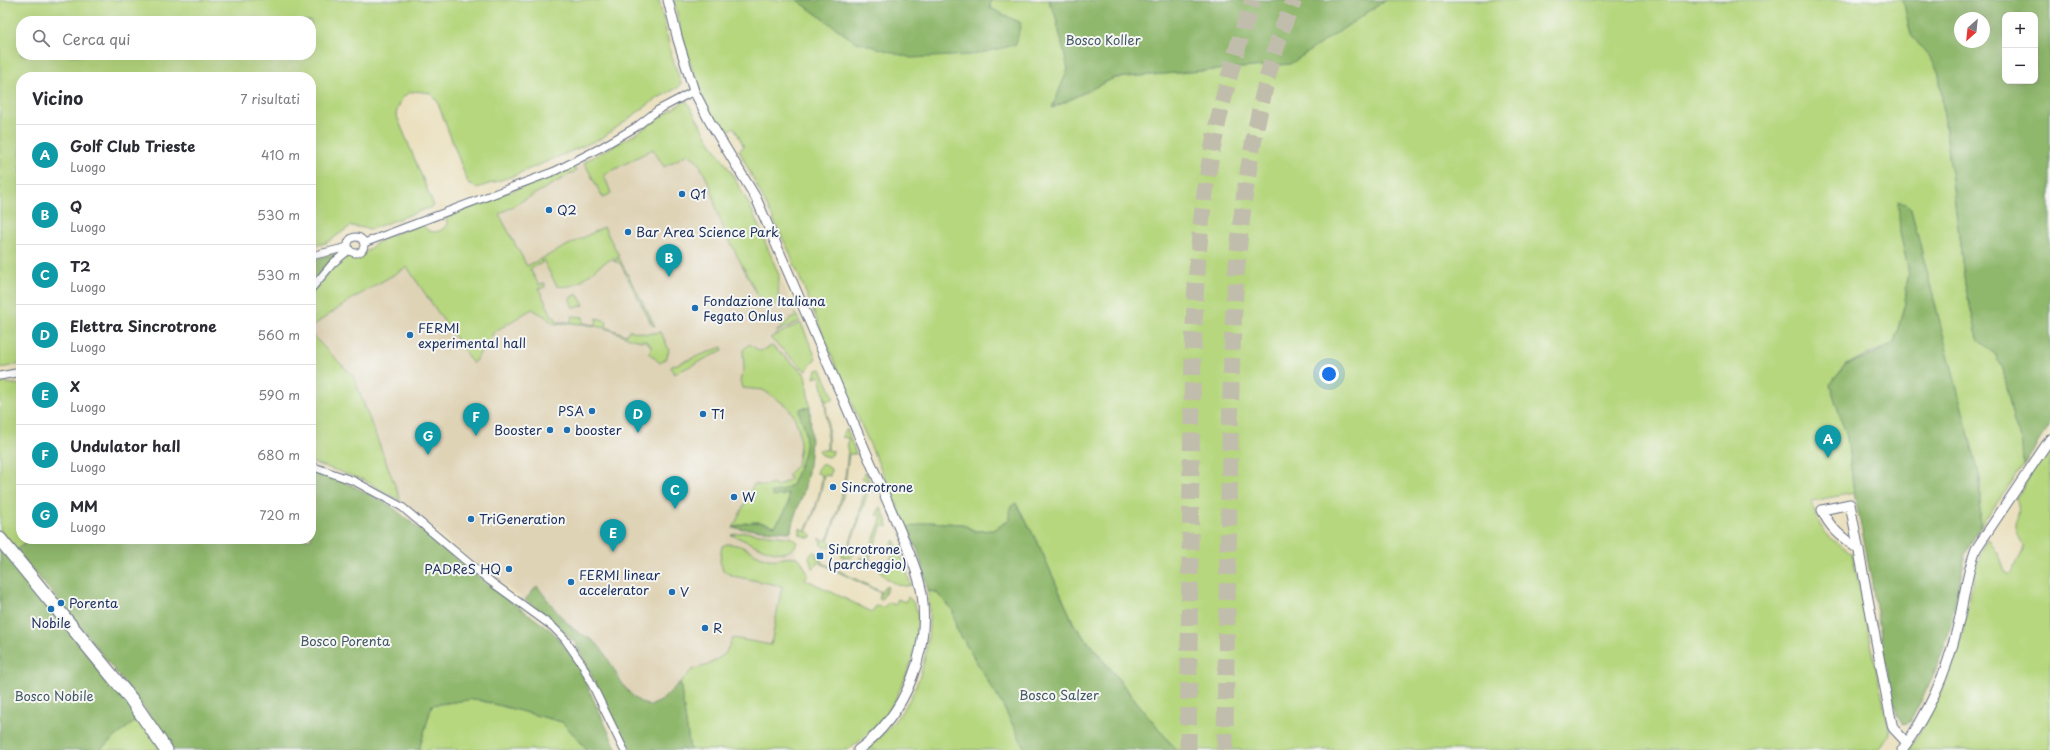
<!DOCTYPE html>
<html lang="it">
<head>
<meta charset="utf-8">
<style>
  :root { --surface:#fff; --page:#f2f2f3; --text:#2b2b33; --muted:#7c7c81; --line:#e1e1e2; --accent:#0f766e }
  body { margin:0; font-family:"Playpen Sans",sans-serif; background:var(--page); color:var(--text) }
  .controls { position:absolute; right:12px; top:12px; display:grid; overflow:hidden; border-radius:8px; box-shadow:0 4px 16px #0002 }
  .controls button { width:36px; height:36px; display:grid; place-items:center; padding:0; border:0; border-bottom:1px solid var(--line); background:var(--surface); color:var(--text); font:20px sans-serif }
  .compass { position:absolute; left:1954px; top:12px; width:36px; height:36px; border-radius:50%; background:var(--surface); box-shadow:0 4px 16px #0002; rotate:207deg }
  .you { position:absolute; left:1329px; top:374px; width:14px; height:14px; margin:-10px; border:3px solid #fff; border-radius:50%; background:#1a73e8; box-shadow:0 0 0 6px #1a73e833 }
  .badge { display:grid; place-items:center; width:26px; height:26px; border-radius:50%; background:var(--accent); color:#fff; font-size:13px; font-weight:700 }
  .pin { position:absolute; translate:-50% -33px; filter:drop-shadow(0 1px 2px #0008) }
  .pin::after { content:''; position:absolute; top:21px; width:14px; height:12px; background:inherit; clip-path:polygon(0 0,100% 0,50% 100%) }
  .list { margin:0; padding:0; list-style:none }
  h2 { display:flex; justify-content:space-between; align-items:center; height:52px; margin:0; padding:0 16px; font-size:17px }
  h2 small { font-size:13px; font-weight:400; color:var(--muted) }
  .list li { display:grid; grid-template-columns:26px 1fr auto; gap:12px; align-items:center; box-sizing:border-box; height:60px; padding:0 16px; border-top:1px solid var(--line) }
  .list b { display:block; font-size:15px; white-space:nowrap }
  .list p { margin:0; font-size:13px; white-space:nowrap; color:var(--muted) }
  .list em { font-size:13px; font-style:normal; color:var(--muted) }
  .icon { flex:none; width:22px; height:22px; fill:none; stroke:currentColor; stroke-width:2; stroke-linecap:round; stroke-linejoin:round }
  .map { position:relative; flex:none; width:2050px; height:750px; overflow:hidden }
  .search { position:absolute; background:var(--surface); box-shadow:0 4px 16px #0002; left:16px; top:16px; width:300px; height:44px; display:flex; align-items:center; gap:10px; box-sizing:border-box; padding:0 14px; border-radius:16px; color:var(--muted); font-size:15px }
  .panel { position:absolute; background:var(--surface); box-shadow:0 4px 16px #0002; left:16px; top:72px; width:300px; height:472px; border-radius:16px }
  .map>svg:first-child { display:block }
</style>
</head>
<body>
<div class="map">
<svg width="2050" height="750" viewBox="0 0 2050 750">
  <rect width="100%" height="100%" fill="#f6f6f2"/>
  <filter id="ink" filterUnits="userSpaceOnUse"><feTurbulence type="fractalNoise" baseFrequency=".025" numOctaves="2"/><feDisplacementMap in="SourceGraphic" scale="8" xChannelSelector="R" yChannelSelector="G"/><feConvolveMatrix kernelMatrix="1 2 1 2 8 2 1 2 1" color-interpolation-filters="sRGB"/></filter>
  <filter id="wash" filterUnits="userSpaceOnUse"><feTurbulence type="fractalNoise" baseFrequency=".012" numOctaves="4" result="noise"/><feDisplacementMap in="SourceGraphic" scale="16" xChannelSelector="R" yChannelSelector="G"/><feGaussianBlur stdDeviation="0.9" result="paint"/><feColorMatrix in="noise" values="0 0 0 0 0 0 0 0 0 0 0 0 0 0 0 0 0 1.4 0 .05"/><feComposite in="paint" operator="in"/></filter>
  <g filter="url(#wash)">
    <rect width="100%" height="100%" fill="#ebe1c0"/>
    <polygon fill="#dfd3b6" points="653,149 688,154 698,161 711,188 717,212 725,232 762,304 780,289 779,275 797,315 795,313 794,318 790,319 778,330 800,321 801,323 770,338 806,371 805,374 772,346 744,370 740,380 740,383 746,389 763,390 787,406 794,416 799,430 800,446 797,465 788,475 790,479 776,487 774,484 766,486 754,484 733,528 791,532 793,538 744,532 732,535 741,538 767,552 788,551 795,548 797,557 775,560 765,558 738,544 723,571 733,576 782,586 771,645 733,638 725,654 708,665 692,670 661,701 650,706 640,703 631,695 597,644 576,631 563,620 537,586 525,600 478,566 401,501 353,376 311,334 311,327 352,299 407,267 473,363 494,332 532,309 546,317 499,214 576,171 574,168 584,162 603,198 603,175"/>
    <g fill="#b6d77e" stroke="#68836e" fill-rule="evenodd">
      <path d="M0 0H659L671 54 681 83 679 87 656 99 602 138 513 176 477 188 468 183 437 101 430 93C408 89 403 92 396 114L434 206 371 229 351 226 326 243 311 246V77H21V364L0 368ZM21 21H311V55H21Z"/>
      <path d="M674 0H797L854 41 1021 23 990 8 991 0H1048L1055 14 1068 69 1053 108 1114 78 1290 64 1386 0H1903L1911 35 1934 61 1939 74 1965 285 1978 339 1995 354 2003 369 2014 422 2022 444 2023 466 1980 527V478L1910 206 1900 233 1908 268 1905 303 1894 343 1846 364 1830 385 1847 437 1854 493 1812 501C1819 532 1827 536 1852 553L1890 734 1879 750H1176L1074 624 1039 545 1016 503 1010 508 1011 519 994 530 975 531 962 524 929 522 907 528 844 386 788 249 739 150 744 147 734 127 725 133C720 125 713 118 709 110 691 75 682 38 674 0Z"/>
      <polygon points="686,100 710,141 729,169 750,206 779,275 778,303 772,306 762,304 725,232 717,212 711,188 698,161 688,154 664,167 653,149 604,175 611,193 603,198 584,162 632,136"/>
      <path d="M571 168H574L576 171 499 214 527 266 604 227 619 256C613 259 606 261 601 265 586 275 578 290 557 286L543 260 541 261 542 263 530 269 539 285 545 283V287L539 289 552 316H555L556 322H571L572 316 583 317V323L596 325 597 318 607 321 606 327 626 335 629 330 647 334 661 332 669 350 666 359 660 363 650 354 651 346 646 341C630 341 619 332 604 328 588 324 570 322 554 324L546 317 532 309 494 332 473 364 407 267 352 299 311 327V295L313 290 338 262 346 257H362C377 237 400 232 423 224 428 235 441 234 447 224L446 215 501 195Z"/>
      <polygon points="619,258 655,326 652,325 620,263 613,261"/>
      <polygon points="577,294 584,305 575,308 572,306 570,298"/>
      <polygon points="795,313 800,321 776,332 790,319 794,318"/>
      <polygon points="801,323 816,358 806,371 770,338"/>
      <polygon points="311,334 353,376 401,501 364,480 311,462"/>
      <path d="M749 344 760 351 772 346 805 374 810 408H802C801 420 803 419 805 429 809 449 799 468 792 485L780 491 782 496 788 493C791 507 782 515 775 526 759 521 748 520 733 528L754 484 766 486 774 484 776 487 790 479 788 475 797 465 800 446 799 430 794 416 787 406 763 390 742 388 740 380 744 370 743 350Z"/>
      <polygon points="722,347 723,350 674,374 671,368 672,366"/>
      <path d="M821 369 833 396V400L825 401 828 420V450L833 451 832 455 828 457 821 455 819 450H827C828 425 826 399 820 376L814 378 816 370Z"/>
      <polygon points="0,382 21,385 21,539 31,539 16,550 0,531"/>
      <path d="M847 429 856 454H849L843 497 828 541 833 544 831 547H824L821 545 820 538 826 541 829 535C842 503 848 470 848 438L842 437 844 432Z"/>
      <path d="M2050 445V750H1909C1926 723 1940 695 1952 665 1955 657 1959 648 1961 639 1970 605 1971 570 1988 538L2000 557 2006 574H2011L2025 547C2021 541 2016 534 2016 526 2017 512 2021 514 2016 498Z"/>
      <path d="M824 464 831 469 830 476 824 475C821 494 815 514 806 531L812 535 810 538 800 535V528L805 531C814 514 821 494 822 475L817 473C816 468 819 466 824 464Z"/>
      <path d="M866 472 874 492 868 491 858 524 847 551 854 554C851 558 847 559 842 556L840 548 846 550 857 524 867 480 861 478Z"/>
      <polygon points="881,507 888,525 888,527 882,525 869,560 874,562 872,566 866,568 862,565 861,557 866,559 882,517 876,515"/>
      <path d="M744 532 793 538 797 543C787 567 746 539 731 535Z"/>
      <path d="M894 540 904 563 911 585C903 589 884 580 880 571L881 567 886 569 895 549 890 546Z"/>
      <path d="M727 544C745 544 750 553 765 558 775 562 786 556 797 557L800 559 808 574 805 579 872 612 876 606 884 607 889 602 895 605 898 599 905 602 908 597C934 615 905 683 892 705 882 722 864 740 847 750H690L680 682 692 670 708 665 725 654 733 638 771 645 782 586 733 576 723 571 720 561 722 546Z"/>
      <polygon points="813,552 817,553 816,557 822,560 821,562 882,592 885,586 888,587 882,599 879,599 881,593 818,562 814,568 812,567 809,557"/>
      <path d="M928 591 936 592 953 611 956 628 1003 706 1024 747V750H866C878 739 890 727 900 714 926 680 932 632 928 591Z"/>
      <polygon points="475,699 562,722 588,750 419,750 432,705"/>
      <polygon points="139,718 160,750 99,750"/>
    </g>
    <g fill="#90b86d" stroke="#567466" fill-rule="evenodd">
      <polygon points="797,0 991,0 990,8 1021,23 1016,45 971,55 911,58 854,41"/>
      <polygon points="1048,0 1386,0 1290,64 1114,78 1052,108 1068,69 1055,14"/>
      <path d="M1903 0H2050V424L2023 466 2022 444 2014 422 2003 369 1995 354 1978 339 1965 285 1939 74 1933 61 1911 35ZM2005 15H2035V81H2005ZM1960 18H1984V42H1960Z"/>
      <polygon points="1898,201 1910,206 1980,478 1980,527 1966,553 1948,636 1932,679 1910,722 1903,724 1897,715 1891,692 1866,550 1854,493 1847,437 1830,385 1846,364 1871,355 1894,343 1905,303 1908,268 1900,233"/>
      <polygon points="333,254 339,254 311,282 311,260"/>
      <path d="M801 408H810C812 437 811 466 803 494 799 506 792 519 791 532L733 528C748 520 759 521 775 526 782 516 791 507 788 493L773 497 771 492 780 491 792 485C799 468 808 449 805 430 804 424 800 418 799 412Z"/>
      <polygon points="311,468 353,486 391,506 491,587 553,632 575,660 617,750 588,750 562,722 475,699 432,705 419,750 173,750 157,725 76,621 16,550 31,539 311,539"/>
      <polygon points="1016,503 1039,545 1074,625 1176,750 1024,750 1024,747 1003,706 956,628 953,611 936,592 928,591 918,551 907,528 929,522 962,524 975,531 994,530 1010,519 1010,507"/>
      <polygon points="0,547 139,718 99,750 0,750"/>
      <path d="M537 586C549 601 559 617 575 630 581 635 592 638 598 645 615 664 622 698 650 706L661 701 680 682 690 750H631L614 720 576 644 545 615 525 600Z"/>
    </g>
  </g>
  <g filter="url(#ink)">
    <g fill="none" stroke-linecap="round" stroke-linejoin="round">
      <g stroke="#c1bdac" stroke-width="17" stroke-dasharray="17 8" stroke-linecap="butt">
        <path d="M1188 750C1189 656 1190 562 1191 469 1193 363 1192 255 1212 150 1222 99 1236 49 1253 0"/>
        <path d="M1225 750C1226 650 1228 550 1230 449 1231 345 1234 241 1254 139 1263 92 1274 44 1294 0"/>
      </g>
      <g stroke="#646d80" stroke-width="9">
        <g id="pedestrian">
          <circle cx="356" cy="245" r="8"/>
          <polyline points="364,243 555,171 600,148 636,127 658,110 694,91"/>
          <polyline points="311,256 348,247"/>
          <polyline points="311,289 333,263 349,250"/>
          <polyline points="0,376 21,372"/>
          <polyline points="311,466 354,481 402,507 490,581 553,627 564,638 582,664 624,750"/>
        </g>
      </g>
      <g stroke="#646d80" stroke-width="11">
        <g id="minor">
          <path d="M668 0 678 40 694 91 710 122 756 198 905 542C912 559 919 576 922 594 930 652 906 715 858 750"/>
          <path d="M1859 550C1843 538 1830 529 1822 510L1850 504 1890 715 1893 728 1907 743"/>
          <path d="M1902 750C1928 714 1947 671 1957 629 1964 602 1966 574 1976 549L2050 439"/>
        </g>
      </g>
      <g stroke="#646d80" stroke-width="15">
        <polyline id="secondary" points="0,539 131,699 166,750"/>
      </g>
      <use href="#pedestrian" stroke="#fff" stroke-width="7"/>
      <use href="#minor" stroke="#fff" stroke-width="9"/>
      <use href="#secondary" stroke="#fff" stroke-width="13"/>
    </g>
  </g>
  <g fill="#1f6fb2" stroke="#f6f6f2" stroke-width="1.5">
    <circle cx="682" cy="194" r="4"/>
    <circle cx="549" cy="210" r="4"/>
    <circle cx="628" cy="232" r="4"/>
    <circle cx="695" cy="308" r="4"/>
    <circle cx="410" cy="335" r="4"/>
    <circle cx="592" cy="411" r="4"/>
    <circle cx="703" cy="414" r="4"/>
    <circle cx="550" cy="430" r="4"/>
    <circle cx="567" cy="430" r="4"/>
    <circle cx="833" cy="487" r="4"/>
    <circle cx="734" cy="497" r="4"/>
    <circle cx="471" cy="519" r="4"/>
    <rect x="816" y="552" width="8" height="8" rx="2"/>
    <circle cx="509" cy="569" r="4"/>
    <circle cx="571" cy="582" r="4"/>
    <circle cx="672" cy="592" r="4"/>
    <circle cx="61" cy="603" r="4"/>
    <circle cx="51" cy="609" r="4"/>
    <circle cx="705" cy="628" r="4"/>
  </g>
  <g text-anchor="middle" stroke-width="4" stroke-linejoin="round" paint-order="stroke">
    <g font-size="13" fill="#425966" stroke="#f6f6f2">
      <text x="1103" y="45">Bosco Koller</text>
      <text x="345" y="646">Bosco Porenta</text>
      <text x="1059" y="700">Bosco Salzer</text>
      <text x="54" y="701">Bosco Nobile</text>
    </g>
    <g font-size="13" fill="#1b2f5e" stroke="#f6f6f2" text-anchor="start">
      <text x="690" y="199">Q1</text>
      <text x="557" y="215">Q2</text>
      <text x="636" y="237">Bar Area Science Park</text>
      <text x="703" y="306">Fondazione Italiana<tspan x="703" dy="15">Fegato Onlus</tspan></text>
      <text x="418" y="333">FERMI<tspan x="418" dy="15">experimental hall</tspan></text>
      <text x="584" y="416" text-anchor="end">PSA</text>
      <text x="711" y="419">T1</text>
      <text x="542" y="435" text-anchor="end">Booster</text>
      <text x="575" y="435">booster</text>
      <text x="841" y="492">Sincrotrone</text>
      <text x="742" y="502">W</text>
      <text x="479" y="524">TriGeneration</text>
      <text x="828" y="554">Sincrotrone<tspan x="828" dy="15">(parcheggio)</tspan></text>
      <text x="501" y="574" text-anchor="end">PADReS HQ</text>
      <text x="579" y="580">FERMI linear<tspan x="579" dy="15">accelerator</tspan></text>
      <text x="680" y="597">V</text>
      <text x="69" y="608">Porenta</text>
      <text x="51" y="628" text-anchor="middle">Nobile</text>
      <text x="713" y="633">R</text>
    </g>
  </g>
</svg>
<div class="controls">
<button>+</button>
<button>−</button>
</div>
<svg class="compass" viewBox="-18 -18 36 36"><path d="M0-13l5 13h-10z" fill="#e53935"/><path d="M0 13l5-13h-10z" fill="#7c7c81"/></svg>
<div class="you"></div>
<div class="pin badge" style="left:1828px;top:458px;background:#0f9aa8">A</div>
<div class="pin badge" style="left:669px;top:277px;background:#0f9aa8">B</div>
<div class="pin badge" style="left:675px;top:509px;background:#0f9aa8">C</div>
<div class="pin badge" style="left:638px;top:433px;background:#0f9aa8">D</div>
<div class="pin badge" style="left:613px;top:552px;background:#0f9aa8">E</div>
<div class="pin badge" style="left:476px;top:436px;background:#0f9aa8">F</div>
<div class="pin badge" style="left:428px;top:455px;background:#0f9aa8">G</div>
<div class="search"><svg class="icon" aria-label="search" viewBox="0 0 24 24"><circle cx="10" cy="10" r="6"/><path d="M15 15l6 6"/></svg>Cerca qui</div>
<section class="panel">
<h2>Vicino<small>7 risultati</small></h2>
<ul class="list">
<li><span class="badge" style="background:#0f9aa8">A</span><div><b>Golf Club Trieste</b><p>Luogo</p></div><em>410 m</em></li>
<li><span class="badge" style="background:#0f9aa8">B</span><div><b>Q</b><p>Luogo</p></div><em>530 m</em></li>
<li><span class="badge" style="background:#0f9aa8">C</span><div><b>T2</b><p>Luogo</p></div><em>530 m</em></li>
<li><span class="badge" style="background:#0f9aa8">D</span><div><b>Elettra Sincrotrone</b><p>Luogo</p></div><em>560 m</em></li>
<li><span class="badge" style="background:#0f9aa8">E</span><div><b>X</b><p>Luogo</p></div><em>590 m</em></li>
<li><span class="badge" style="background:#0f9aa8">F</span><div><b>Undulator hall</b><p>Luogo</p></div><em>680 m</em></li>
<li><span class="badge" style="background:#0f9aa8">G</span><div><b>MM</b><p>Luogo</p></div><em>720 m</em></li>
</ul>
</section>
</div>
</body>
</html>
